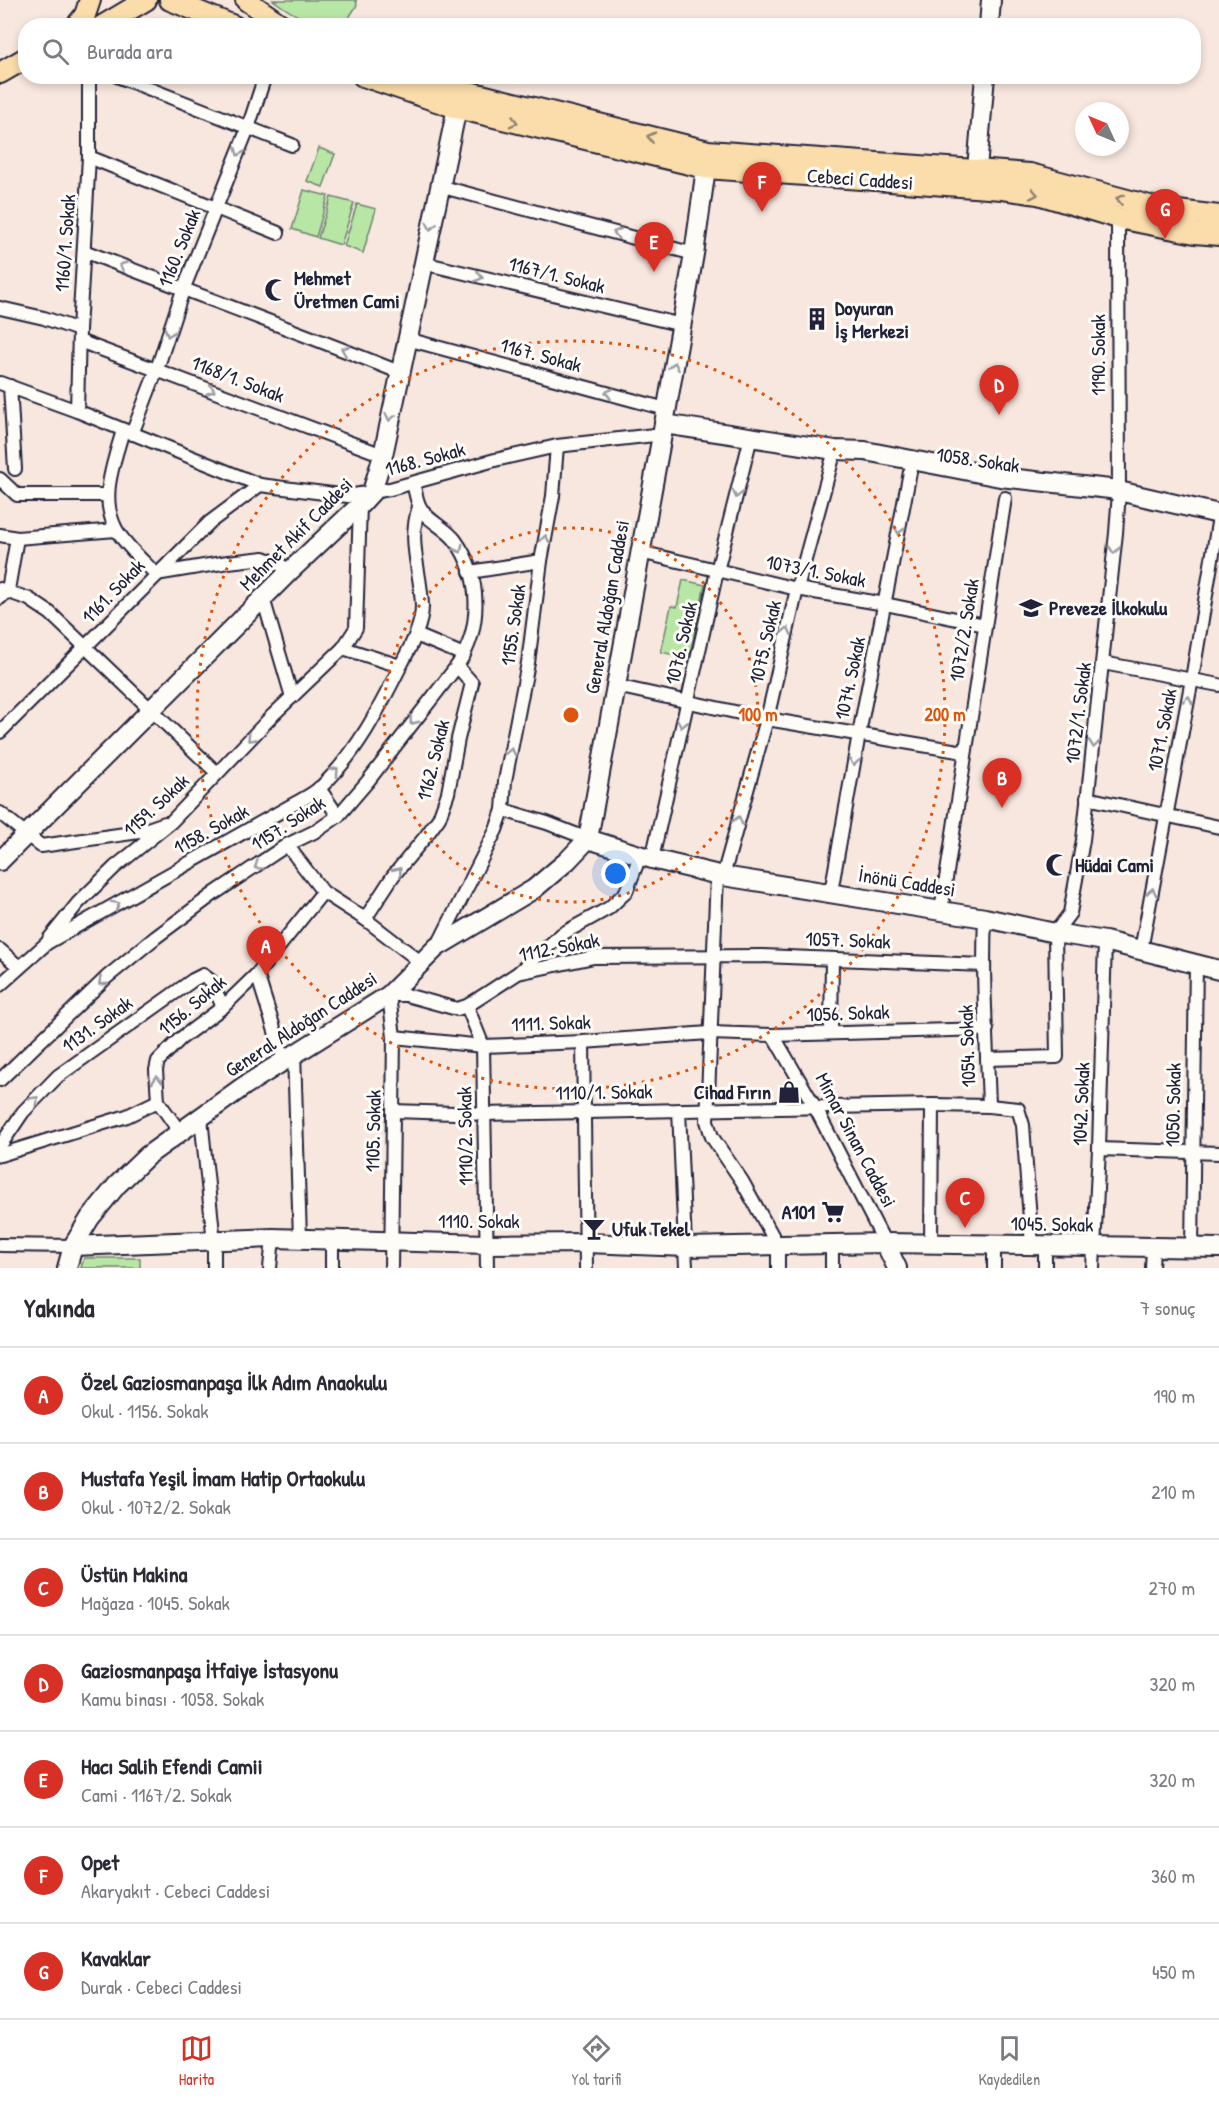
<!DOCTYPE html>
<html lang="tr">
<head>
<meta charset="utf-8">
<style>
  :root { --surface:#fff; --page:#f2f2f3; --text:#2b2b33; --muted:#7c7c81; --line:#e1e1e2; --accent:#d93025 }
  body { margin:0; font-family:"Patrick Hand",sans-serif; background:var(--page); color:var(--text) }
  .compass { position:absolute; left:1075px; top:102px; width:54px; height:54px; border-radius:50%; background:var(--surface); box-shadow:0 3px 9px #0003; rotate:314deg }
  .you { position:absolute; left:616px; top:874px; width:21px; height:21px; margin:-15px; border:4px solid #fff; border-radius:50%; background:#1a73e8; box-shadow:0 0 0 9px #1a73e833 }
  .badge { display:grid; place-items:center; width:39px; height:39px; border-radius:50%; background:var(--accent); color:#fff; font-size:20px; font-weight:700 }
  .pin { position:absolute; translate:-50% -50px; filter:drop-shadow(0 2px 3px #0008) }
  .pin::after { content:''; position:absolute; top:32px; width:21px; height:18px; background:inherit; clip-path:polygon(0 0,100% 0,50% 100%) }
  .list { margin:0; padding:0; list-style:none }
  h2 { display:flex; justify-content:space-between; align-items:center; height:78px; margin:0; padding:0 24px; font-size:26px }
  h2 small { font-size:20px; font-weight:400; color:var(--muted) }
  .list li { display:grid; grid-template-columns:39px 1fr auto; gap:18px; align-items:center; box-sizing:border-box; height:96px; padding:0 24px; border-top:2px solid var(--line) }
  .list b { display:block; font-size:22px; white-space:nowrap }
  .list p { margin:0; font-size:20px; white-space:nowrap; color:var(--muted) }
  .list em { font-size:20px; font-style:normal; color:var(--muted) }
  .icon { flex:none; width:33px; height:33px; fill:none; stroke:currentColor; stroke-width:2; stroke-linecap:round; stroke-linejoin:round }
  .map { position:relative; flex:none; width:1219px; height:1268px; overflow:hidden }
  .search { position:absolute; background:var(--surface); box-shadow:0 3px 9px #0003; left:18px; right:18px; top:18px; height:66px; display:flex; align-items:center; gap:15px; box-sizing:border-box; padding:0 21px; border-radius:24px; color:var(--muted); font-size:22px }
  .sheet { height:750px; background:var(--surface) }
  nav { display:flex; justify-content:space-around; align-items:center; box-sizing:border-box; height:84px; border-top:2px solid var(--line); background:var(--surface); font-size:16px; color:var(--muted) }
  nav a { display:grid; justify-items:center; gap:3px }
  nav .on { color:var(--accent) }
  .map>svg:first-child { display:block }
</style>
</head>
<body>
<div class="map">
<svg width="1219" height="1268" viewBox="0 0 1219 1268">
  <rect width="100%" height="100%" fill="#f8e7de"/>
  <filter id="ink" filterUnits="userSpaceOnUse"><feTurbulence type="fractalNoise" baseFrequency=".0167" numOctaves="2"/><feDisplacementMap in="SourceGraphic" scale="12" xChannelSelector="R" yChannelSelector="G"/><feConvolveMatrix kernelMatrix="1 2 1 2 8 2 1 2 1" color-interpolation-filters="sRGB"/></filter>
  <g filter="url(#ink)">
    <g fill="#b8e6a5" stroke="#6d8470" stroke-width="1.5">
      <path d="M273 0H356L357 5 350 16 348 25C314 26 300 20 273 0Z"/>
      <polygon points="319,148 335,154 323,187 307,181"/>
      <polygon points="304,190 328,196 316,237 292,229"/>
      <polygon points="331,197 354,203 341,245 318,238"/>
      <polygon points="357,204 376,209 363,253 344,246"/>
      <polygon points="683,580 705,585 689,658 661,652 671,606 677,607"/>
      <polygon points="84,1258 140,1258 140,1268 81,1268"/>
    </g>
    <g fill="none" stroke-linecap="round" stroke-linejoin="round">
      <g stroke="#22223b" stroke-width="16">
        <g id="street">
          <polyline points="117,76 292,145"/>
          <polyline points="89,157 278,233"/>
          <polyline points="439,186 694,254"/>
          <path d="M84 251C189 292 295 330 399 372"/>
          <polyline points="423,263 682,325"/>
          <polyline points="0,308 44,318 79,330"/>
          <polyline points="407,339 666,409"/>
          <polyline points="79,341 383,455"/>
          <polyline points="0,383 77,411 260,485 348,496 390,489 495,460 557,446 663,434"/>
          <polyline points="10,386 15,469"/>
          <polyline points="77,411 79,330 89,157 89,76"/>
          <path d="M123 430C114 463 99 497 116 529 124 544 144 562 156 574L228 562 264 558 279 564 290 571"/>
          <polyline points="132,434 157,369 183,290 248,128 265,76"/>
          <polyline points="0,479 17,495 107,495"/>
          <polyline points="0,535 17,538 116,530"/>
          <polyline points="640,552 797,589 885,604 985,625"/>
          <polyline points="470,572 541,561"/>
          <polyline points="0,589 29,599 50,613 217,773"/>
          <polyline points="0,598 8,590 17,538"/>
          <polyline points="263,598 292,697"/>
          <polyline points="416,635 464,655"/>
          <polyline points="343,648 400,666"/>
          <polyline points="1103,663 1219,685"/>
          <polyline points="616,686 767,719 964,752"/>
          <polyline points="0,732 210,522 260,485"/>
          <polyline points="319,788 338,816"/>
          <polyline points="1087,798 1219,827"/>
          <polyline points="503,810 547,823 588,839"/>
          <polyline points="0,813 41,846 139,832 165,823"/>
          <polyline points="287,845 323,892 365,919 422,963"/>
          <polyline points="652,859 717,571 751,437"/>
          <polyline points="717,875 707,1121 712,1137 742,1181 778,1246 778,1268"/>
          <polyline points="723,876 767,719 797,589 835,450"/>
          <polyline points="831,892 859,734 910,472"/>
          <polyline points="941,911 1005,498"/>
          <path d="M985 918C982 980 987 1043 989 1106"/>
          <polyline points="365,919 393,876 426,836 439,818 448,793 458,739 472,683 457,666"/>
          <polyline points="49,939 78,903 115,867 171,822 273,715 343,648 356,628 360,505"/>
          <polyline points="437,947 496,830 503,810 505,781 528,663 541,561 553,496 557,446"/>
          <polyline points="0,950 19,967"/>
          <polyline points="1141,950 1192,679 1219,517"/>
          <polyline points="519,972 562,934 609,908 626,892 640,856"/>
          <polyline points="257,974 284,1060"/>
          <path d="M0 985 47 943 294 804C303 799 313 794 321 787 357 753 379 709 401 665 410 647 422 627 422 606 421 570 407 542 419 507"/>
          <polyline points="467,1006 483,1046 487,1268"/>
          <polyline points="831,1033 832,959"/>
          <polyline points="773,1035 815,1107 885,1243"/>
          <polyline points="394,1037 483,1046 583,1042 709,1033 772,1035 987,1029"/>
          <polyline points="583,1042 586,1268"/>
          <polyline points="294,1053 300,1239"/>
          <polyline points="987,1059 1057,1057 1055,933 1070,913 1083,840 1116,533 1119,492 1118,218"/>
          <path d="M0 1080 107 977 156 937 215 893 287 845 318 830 338 816 368 781 457 666C482 629 482 577 455 540 445 527 425 520 419 505 416 498 415 490 413 483"/>
          <polyline points="679,1110 686,1268"/>
          <polyline points="393,1111 485,1114 932,1105 989,1106 1018,1109 1023,1125 1032,1246"/>
          <polyline points="201,1118 214,1242 214,1268"/>
          <polyline points="179,1131 158,1101 156,1070 158,1061 180,1039 223,1007 257,974 323,892"/>
          <polyline points="0,1146 23,1112 58,1076 193,980 203,975 211,981 223,1007"/>
          <polyline points="1099,1149 1219,1153"/>
          <polyline points="0,1155 127,1116 158,1101"/>
          <polyline points="332,1241 332,1268"/>
          <polyline points="931,1244 932,1105"/>
          <polyline points="0,1245 73,1246"/>
          <polyline points="1045,1246 1045,1268"/>
          <polyline points="1192,1248 1196,963"/>
          <polyline points="270,1268 273,1238"/>
          <polyline points="391,1268 394,1037 389,995 406,995 457,1009 467,1006 518,973 594,957 763,956 983,965"/>
          <polyline points="832,1268 832,1244"/>
          <polyline points="994,1268 994,1245"/>
          <polyline points="1093,1268 1099,1149 1105,941"/>
          <polyline points="1152,1268 1153,1248"/>
        </g>
      </g>
      <g stroke="#22223b" stroke-width="22">
        <g id="secondary">
          <polyline points="989,26 991,0"/>
          <polyline points="977,169 985,76"/>
          <polyline points="664,424 835,450 865,451 1000,477 1110,489 1219,514"/>
          <polyline points="588,839 652,859 723,876 985,918 1055,933 1105,941 1219,970"/>
          <polyline points="0,861 290,571 360,505 372,492 383,455 457,108"/>
          <polyline points="885,1243 897,1268"/>
          <polyline points="73,1246 273,1238 487,1244 587,1243 686,1247 885,1243 1219,1248"/>
          <polyline points="67,1268 73,1246 90,1218 117,1185 147,1156 244,1086 389,995 437,947 534,889 567,861 588,839 664,424 694,254 706,168"/>
        </g>
      </g>
      <g stroke="#22223b" stroke-width="24">
        <g id="primary">
          <polyline points="170,0 234,26"/>
          <polyline points="246,0 283,26"/>
          <polyline points="76,26 85,15 90,0"/>
          <polyline points="102,26 146,0"/>
          <polyline points="0,73 26,58"/>
          <polyline points="363,76 457,108 706,168 1002,189 1038,194 1118,218 1195,233 1219,235"/>
          <polyline points="418,76 453,88 708,151 1030,174 1161,209 1219,216"/>
        </g>
      </g>
      <use href="#street" stroke="#fdfcf7" stroke-width="12"/>
      <use href="#secondary" stroke="#fdfcf7" stroke-width="18"/>
      <use href="#primary" stroke="#fbddab" stroke-width="20"/>
    </g>
    <defs><path id="oneway-chevron" d="M-2-3.5L2.5 0L-2 3.5" fill="none" stroke-width="1.6" stroke-linecap="round" stroke-linejoin="round" transform="scale(1.5)"/></defs>
    <g stroke="#8e8073">
      <use href="#oneway-chevron" transform="translate(514 122) rotate(14)"/>
      <use href="#oneway-chevron" transform="translate(651 137) rotate(-167)"/>
      <use href="#oneway-chevron" transform="translate(1034 194) rotate(11)"/>
      <use href="#oneway-chevron" transform="translate(1120 199) rotate(-165)"/>
    </g>
    <g stroke="#9a9aa2">
      <use href="#oneway-chevron" transform="translate(239 152) rotate(112)"/>
      <use href="#oneway-chevron" transform="translate(431 226) rotate(102)"/>
      <use href="#oneway-chevron" transform="translate(617 233) rotate(-165)"/>
      <use href="#oneway-chevron" transform="translate(123 266) rotate(-158)"/>
      <use href="#oneway-chevron" transform="translate(479 277) rotate(14)"/>
      <use href="#oneway-chevron" transform="translate(169 333) rotate(109)"/>
      <use href="#oneway-chevron" transform="translate(345 350) rotate(-158)"/>
      <use href="#oneway-chevron" transform="translate(674 366) rotate(-79)"/>
      <use href="#oneway-chevron" transform="translate(211 390) rotate(21)"/>
      <use href="#oneway-chevron" transform="translate(609 393) rotate(-165)"/>
      <use href="#oneway-chevron" transform="translate(390 417) rotate(101)"/>
      <use href="#oneway-chevron" transform="translate(737 494) rotate(104)"/>
      <use href="#oneway-chevron" transform="translate(899 530) rotate(101)"/>
      <use href="#oneway-chevron" transform="translate(545 539) rotate(-80)"/>
      <use href="#oneway-chevron" transform="translate(459 549) rotate(62)"/>
      <use href="#oneway-chevron" transform="translate(1114 550) rotate(96)"/>
      <use href="#oneway-chevron" transform="translate(787 631) rotate(-77)"/>
      <use href="#oneway-chevron" transform="translate(1188 700) rotate(-79)"/>
      <use href="#oneway-chevron" transform="translate(413 721) rotate(127)"/>
      <use href="#oneway-chevron" transform="translate(682 724) rotate(103)"/>
      <use href="#oneway-chevron" transform="translate(251 738) rotate(134)"/>
      <use href="#oneway-chevron" transform="translate(1094 744) rotate(97)"/>
      <use href="#oneway-chevron" transform="translate(511 752) rotate(-79)"/>
      <use href="#oneway-chevron" transform="translate(854 762) rotate(100)"/>
      <use href="#oneway-chevron" transform="translate(335 771) rotate(-48)"/>
      <use href="#oneway-chevron" transform="translate(738 820) rotate(-74)"/>
      <use href="#oneway-chevron" transform="translate(258 866) rotate(145)"/>
      <use href="#oneway-chevron" transform="translate(398 871) rotate(-52)"/>
      <use href="#oneway-chevron" transform="translate(1152 892) rotate(-80)"/>
      <use href="#oneway-chevron" transform="translate(116 905) rotate(-29)"/>
      <use href="#oneway-chevron" transform="translate(102 982) rotate(137)"/>
      <use href="#oneway-chevron" transform="translate(157 1080) rotate(-93)"/>
      <use href="#oneway-chevron" transform="translate(35 1100) rotate(-46)"/>
    </g>
  </g>
  <g fill="none" stroke="#de560e" stroke-width="3" stroke-dasharray="3 6">
    <circle cx="571" cy="715" r="187"/>
    <circle cx="571" cy="715" r="374"/>
  </g>
  <defs>
    <g id="mosque-bare" transform="scale(1.8)"><path d="M3.5-4.9A6 6 0 1 0 3.5 4.9A5 5 0 1 1 3.5-4.9Z" fill="#22223b" stroke="#fdfcf7" stroke-width="2.5" paint-order="stroke"/></g>
    <g id="building-bare" transform="scale(1.8)"><path d="M-4-6H4V6H1V3H-1V6H-4ZM-2.5-4.3h1.7v1.8h-1.7ZM.8-4.3h1.7v1.8H.8ZM-2.5-1h1.7V.8h-1.7ZM.8-1h1.7V.8H.8Z" fill="#22223b" stroke="#fdfcf7" stroke-width="2.5" paint-order="stroke"/></g>
    <g id="school-bare" transform="scale(1.8)"><path d="M0-5L7-2L0 1L-7-2ZM-4 1L0 2.5L4 1V4Q0 6-4 4Z" fill="#22223b" stroke="#fdfcf7" stroke-width="2.5" paint-order="stroke"/></g>
    <g id="shop-bare" transform="scale(1.8)"><path d="M-5-2.5h2.3a2.7 3.5 0 0 1 5.4 0H5L5.5 6h-11ZM-1.5-2.5h3a1.5 2.3 0 0 0-3 0Z" fill="#22223b" stroke="#fdfcf7" stroke-width="2.5" paint-order="stroke"/></g>
    <g id="supermarket-bare" transform="scale(1.8)"><path d="M-6-5.5h2.5l.6 2H6L4.5 2H-2.5L-4.4-4H-6ZM-1.5 3.2a1.3 1.3 0 1 0 .1 0ZM3 3.2a1.3 1.3 0 1 0 .1 0Z" fill="#22223b" stroke="#fdfcf7" stroke-width="2.5" paint-order="stroke"/></g>
    <g id="bar-bare" transform="scale(1.8)"><path d="M-6-5H6L.8 .8V4.5H3.5V6h-7V4.5H-.8V.8Z" fill="#22223b" stroke="#fdfcf7" stroke-width="2.5" paint-order="stroke"/></g>
  </defs>
  <g fill-rule="evenodd">
    <use href="#mosque-bare" x="276" y="290"/>
    <use href="#building-bare" x="817" y="319"/>
    <use href="#school-bare" x="1031" y="608"/>
    <use href="#mosque-bare" x="1057" y="865"/>
    <use href="#shop-bare" x="789" y="1092"/>
    <use href="#supermarket-bare" x="833" y="1212"/>
    <use href="#bar-bare" x="594" y="1229"/>
  </g>
  <g text-anchor="middle" stroke-width="6" stroke-linejoin="round" paint-order="stroke">
    <g font-size="20" fill="#22223b" stroke="#fdfcf7">
      <text transform="translate(860 179) rotate(4)" y="7">Cebeci Caddesi</text>
      <text transform="translate(65 243) rotate(-86)" y="7">1160/1. Sokak</text>
      <text transform="translate(179 248) rotate(-68)" y="7">1160. Sokak</text>
      <text transform="translate(557 275) rotate(14)" y="7">1167/1. Sokak</text>
      <text transform="translate(541 355) rotate(15)" y="7">1167. Sokak</text>
      <text transform="translate(1098 355) rotate(-90)" y="7">1190. Sokak</text>
      <text transform="translate(238 379) rotate(21)" y="7">1168/1. Sokak</text>
      <text transform="translate(425 459) rotate(-15)" y="7">1168. Sokak</text>
      <text transform="translate(978 460) rotate(8)" y="7">1058. Sokak</text>
      <text transform="translate(296 534) rotate(-45)" y="7">Mehmet Akif Caddesi</text>
      <text transform="translate(816 571) rotate(11)" y="7">1073/1. Sokak</text>
      <text transform="translate(113 591) rotate(-46)" y="7">1161. Sokak</text>
      <text transform="translate(607 607) rotate(-80)" y="7">General Aldoğan Caddesi</text>
      <text transform="translate(513 625) rotate(-82)" y="7">1155. Sokak</text>
      <text transform="translate(964 630) rotate(-81)" y="7">1072/2. Sokak</text>
      <text transform="translate(765 642) rotate(-77)" y="7">1075. Sokak</text>
      <text transform="translate(681 643) rotate(-77)" y="7">1076. Sokak</text>
      <text transform="translate(850 678) rotate(-78)" y="7">1074. Sokak</text>
      <text transform="translate(1078 713) rotate(-83)" y="7">1072/1. Sokak</text>
      <text transform="translate(1162 730) rotate(-79)" y="7">1071. Sokak</text>
      <text transform="translate(433 760) rotate(-76)" y="7">1162. Sokak</text>
      <text transform="translate(156 805) rotate(-43)" y="7">1159. Sokak</text>
      <text transform="translate(288 823) rotate(-33)" y="7">1157. Sokak</text>
      <text transform="translate(211 829) rotate(-29)" y="7">1158. Sokak</text>
      <text transform="translate(907 882) rotate(9)" y="7">İnönü Caddesi</text>
      <text transform="translate(848 940) rotate(2)" y="7">1057. Sokak</text>
      <text transform="translate(559 947) rotate(-11)" y="7">1112. Sokak</text>
      <text transform="translate(192 1005) rotate(-40)" y="7">1156. Sokak</text>
      <text transform="translate(848 1013) rotate(-2)" y="7">1056. Sokak</text>
      <text transform="translate(551 1023) rotate(-2)" y="7">1111. Sokak</text>
      <text transform="translate(97 1024) rotate(-36)" y="7">1131. Sokak</text>
      <text transform="translate(301 1024) rotate(-33)" y="7">General Aldoğan Caddesi</text>
      <text transform="translate(967 1046) rotate(-92)" y="7">1054. Sokak</text>
      <text transform="translate(604 1092) rotate(-1)" y="7">1110/1. Sokak</text>
      <text transform="translate(1081 1104) rotate(-88)" y="7">1042. Sokak</text>
      <text transform="translate(1173 1105) rotate(-89)" y="7">1050. Sokak</text>
      <text transform="translate(373 1131) rotate(-89)" y="7">1105. Sokak</text>
      <text transform="translate(465 1136) rotate(-91)" y="7">1110/2. Sokak</text>
      <text transform="translate(856 1140) rotate(62)" y="7">Mimar Sinan Caddesi</text>
      <text x="479" y="1228">1110. Sokak</text>
      <text transform="translate(1052 1224) rotate(1)" y="7">1045. Sokak</text>
    </g>
    <g font-size="20" font-weight="bold" fill="#22223b" stroke="#fdfcf7" text-anchor="start">
      <text x="294" y="285">Mehmet<tspan x="294" dy="23">Üretmen Cami</tspan></text>
      <text x="835" y="315">Doyuran<tspan x="835" dy="23">İş Merkezi</tspan></text>
      <text x="1049" y="615">Preveze İlkokulu</text>
      <text x="1075" y="872">Hüdai Cami</text>
      <text x="771" y="1099" text-anchor="end">Cihad Fırın</text>
      <text x="815" y="1219" text-anchor="end">A101</text>
      <text x="612" y="1236">Ufuk Tekel</text>
    </g>
  </g>
  <circle cx="571" cy="715" r="9" fill="#de560e" stroke="#fdfcf7" stroke-width="3"/>
  <g font-size="18" text-anchor="middle" font-weight="bold" fill="#de560e" stroke="#fdfcf7" stroke-width="6" stroke-linejoin="round" paint-order="stroke">
    <text x="758" y="721">100 m</text>
    <text x="945" y="721">200 m</text>
  </g>
</svg>
<svg class="compass" viewBox="-18 -18 36 36"><path d="M0-13l5 13h-10z" fill="#e53935"/><path d="M0 13l5-13h-10z" fill="#7c7c81"/></svg>
<div class="you"></div>
<div class="pin badge" style="left:266px;top:976px">A</div>
<div class="pin badge" style="left:1002px;top:808px">B</div>
<div class="pin badge" style="left:965px;top:1228px">C</div>
<div class="pin badge" style="left:999px;top:415px">D</div>
<div class="pin badge" style="left:654px;top:272px">E</div>
<div class="pin badge" style="left:762px;top:212px">F</div>
<div class="pin badge" style="left:1165px;top:239px">G</div>
<div class="search"><svg class="icon" aria-label="search" viewBox="0 0 24 24"><circle cx="10" cy="10" r="6"/><path d="M15 15l6 6"/></svg>Burada ara</div>
</div>
<section class="sheet">
<h2>Yakında<small>7 sonuç</small></h2>
<ul class="list">
<li><span class="badge">A</span><div><b>Özel Gaziosmanpaşa İlk Adım Anaokulu</b><p>Okul · 1156. Sokak</p></div><em>190 m</em></li>
<li><span class="badge">B</span><div><b>Mustafa Yeşil İmam Hatip Ortaokulu</b><p>Okul · 1072/2. Sokak</p></div><em>210 m</em></li>
<li><span class="badge">C</span><div><b>Üstün Makina</b><p>Mağaza · 1045. Sokak</p></div><em>270 m</em></li>
<li><span class="badge">D</span><div><b>Gaziosmanpaşa İtfaiye İstasyonu</b><p>Kamu binası · 1058. Sokak</p></div><em>320 m</em></li>
<li><span class="badge">E</span><div><b>Hacı Salih Efendi Camii</b><p>Cami · 1167/2. Sokak</p></div><em>320 m</em></li>
<li><span class="badge">F</span><div><b>Opet</b><p>Akaryakıt · Cebeci Caddesi</p></div><em>360 m</em></li>
<li><span class="badge">G</span><div><b>Kavaklar</b><p>Durak · Cebeci Caddesi</p></div><em>450 m</em></li>
</ul>
</section>
<nav>
<a class="on"><svg class="icon" aria-label="map" viewBox="0 0 24 24"><path d="M3 6l6-2 6 2 6-2v14l-6 2-6-2-6 2zM9 4v14M15 6v14"/></svg>Harita</a>
<a><svg class="icon" aria-label="directions" viewBox="0 0 24 24"><path d="M12 3l9 9-9 9-9-9zM9 14v-3h6M13 9l2 2-2 2"/></svg>Yol tarifi</a>
<a><svg class="icon" aria-label="saved" viewBox="0 0 24 24"><path d="M7 4h10v16l-5-4-5 4z"/></svg>Kaydedilen</a>
</nav>
</body>
</html>
